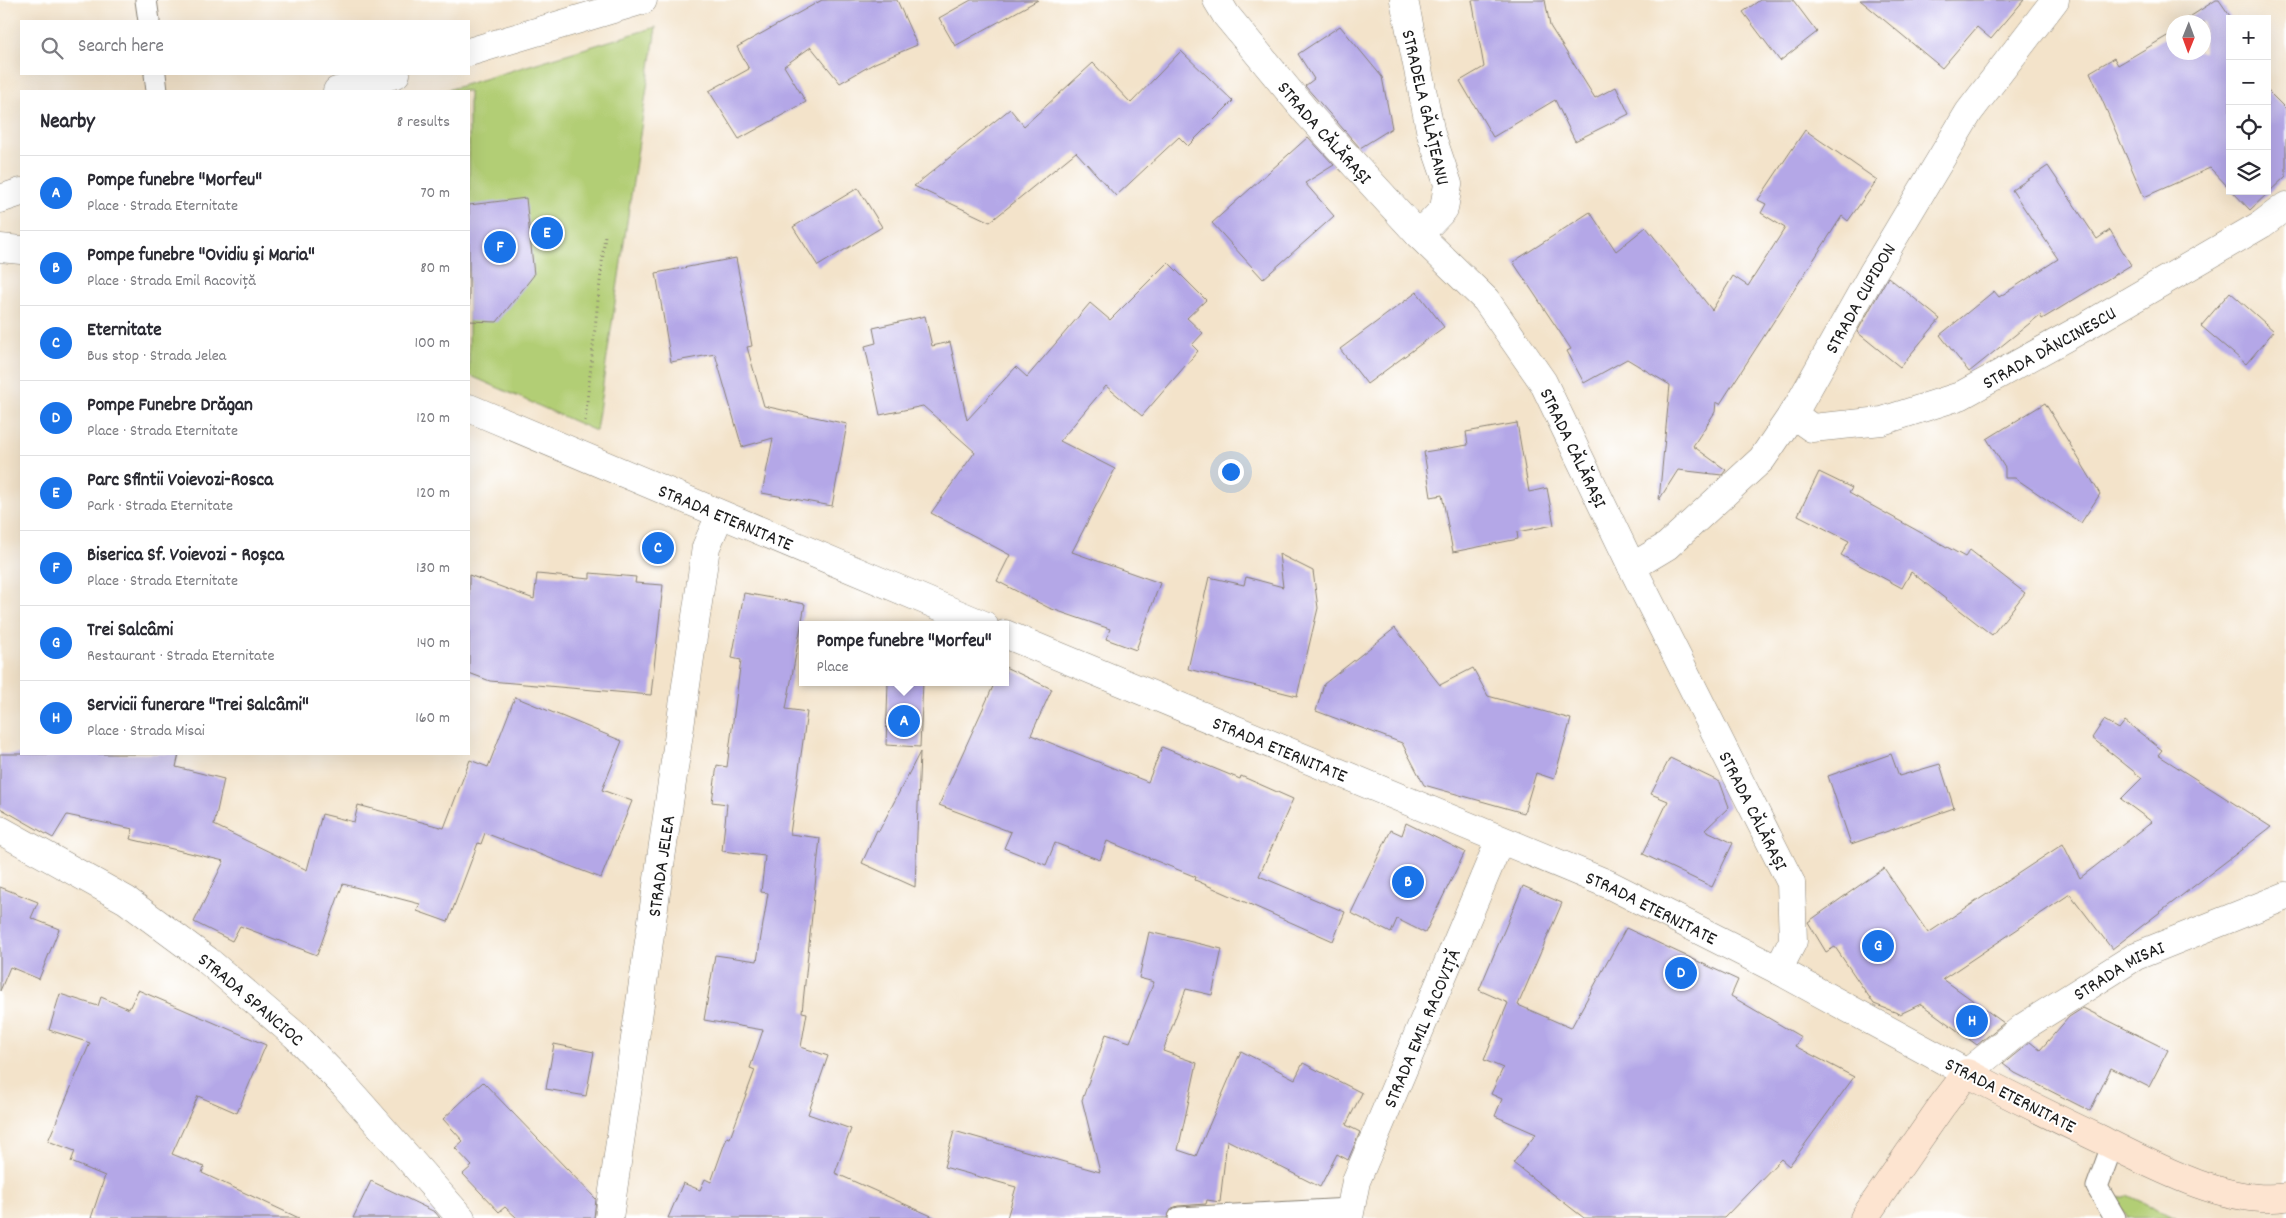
<!DOCTYPE html>
<html lang="en">
<head>
<meta charset="utf-8">
<style>
  :root { --surface:#fff; --page:#f7f7f7; --text:#2b2b33; --muted:#7c7c81; --line:#e1e1e2; --accent:#1a73e8 }
  body { margin:0; font-family:Dekko,sans-serif; background:var(--page); color:var(--text) }
  .controls { position:absolute; right:15px; top:15px; display:grid; overflow:hidden; border-radius:0px; box-shadow:0 5px 20px #0002 }
  .controls button { width:45px; height:45px; display:grid; place-items:center; padding:0; border:0; border-bottom:1px solid var(--line); background:var(--surface); color:var(--text); font:25px sans-serif }
  .compass { position:absolute; left:2166px; top:15px; width:45px; height:45px; border-radius:50%; background:var(--surface); box-shadow:0 5px 20px #0002; rotate:181deg }
  .you { position:absolute; left:1230px; top:471px; width:18px; height:18px; margin:-12px; border:4px solid #fff; border-radius:50%; background:#1a73e8; box-shadow:0 0 0 8px #1a73e833 }
  .badge { display:grid; place-items:center; width:32px; height:32px; border-radius:50%; background:var(--accent); color:#fff; font-size:16px; font-weight:700 }
  .pin { position:absolute; translate:-50% -50%; border:2px solid #fff; box-shadow:0 1px 5px #0006 }
  .popup { position:absolute; left:799px; top:621px; width:210px; height:65px; box-sizing:border-box; display:grid; place-content:center; border-radius:0px; background:var(--surface); filter:drop-shadow(0 1px 4px #0005); font-size:16px; white-space:nowrap; color:var(--muted) }
  .popup b { font-size:19px; color:var(--text) }
  .popup::after { content:''; position:absolute; left:50%; top:100%; margin-left:-10px; border:10px solid transparent; border-top-color:var(--surface) }
  .list { margin:0; padding:0; list-style:none }
  h2 { display:flex; justify-content:space-between; align-items:center; height:65px; margin:0; padding:0 20px; font-size:21px }
  h2 small { font-size:16px; font-weight:400; color:var(--muted) }
  .list li { display:grid; grid-template-columns:32px 1fr auto; gap:15px; align-items:center; box-sizing:border-box; height:75px; padding:0 20px; border-top:1px solid var(--line) }
  .list b { display:block; font-size:19px; white-space:nowrap }
  .list p { margin:0; font-size:16px; white-space:nowrap; color:var(--muted) }
  .list em { font-size:16px; font-style:normal; color:var(--muted) }
  .icon { flex:none; width:28px; height:28px; fill:none; stroke:currentColor; stroke-width:2; stroke-linecap:round; stroke-linejoin:round }
  .map { position:relative; flex:none; width:2286px; height:1218px; overflow:hidden }
  .search { position:absolute; background:var(--surface); box-shadow:0 5px 20px #0002; left:20px; top:20px; width:450px; height:55px; display:flex; align-items:center; gap:12px; box-sizing:border-box; padding:0 18px; border-radius:0px; color:var(--muted); font-size:19px }
  .panel { position:absolute; background:var(--surface); box-shadow:0 5px 20px #0002; left:20px; top:90px; width:450px; height:665px; border-radius:0px }
  .map>svg:first-child { display:block }
</style>
</head>
<body>
<div class="map">
<svg width="2286" height="1218" viewBox="0 0 2286 1218">
  <rect width="100%" height="100%" fill="#fff"/>
  <filter id="ink" filterUnits="userSpaceOnUse"><feTurbulence type="fractalNoise" baseFrequency=".02" numOctaves="2"/><feDisplacementMap in="SourceGraphic" scale="10" xChannelSelector="R" yChannelSelector="G"/><feConvolveMatrix kernelMatrix="1 2 1 2 8 2 1 2 1" color-interpolation-filters="sRGB"/></filter>
  <filter id="wash" filterUnits="userSpaceOnUse"><feTurbulence type="fractalNoise" baseFrequency=".0096" numOctaves="4" result="noise"/><feDisplacementMap in="SourceGraphic" scale="20" xChannelSelector="R" yChannelSelector="G"/><feGaussianBlur stdDeviation="1.12" result="paint"/><feColorMatrix in="noise" values="0 0 0 0 0 0 0 0 0 0 0 0 0 0 0 0 0 1.4 0 .05"/><feComposite in="paint" operator="in"/></filter>
  <g filter="url(#wash)">
    <rect width="100%" height="100%" fill="#f3e3ca"/>
    <g fill="#b2ce74" stroke="#677548">
      <polygon points="656,27 596,431 469,375 469,91 444,91"/>
      <polygon points="2127,1195 2176,1218 2128,1218 2116,1198"/>
    </g>
    <g id="blocks">
      <g fill="#b4a7e7">
        <polygon points="822,0 897,0 917,45 875,63 840,83 811,47 784,66 806,102 739,139 709,91 749,69 737,47"/>
        <polygon points="971,0 1038,0 955,46 939,18"/>
        <polygon points="1472,0 1545,0 1550,26 1595,98 1616,87 1629,114 1575,141 1555,100 1493,137 1460,81 1484,67"/>
        <polygon points="1760,0 1793,0 1817,32 1780,61 1743,12"/>
        <polygon points="1860,0 2024,0 1991,39 1977,27 1942,68"/>
        <polygon points="2216,0 2219,0 2232,19 2230,19 2230,189 2210,168 2144,197 2090,72 2114,58 2118,65 2174,32 2174,52 2204,52 2204,22 2188,22 2190,21 2188,18"/>
        <polygon points="1340,26 1382,77 1392,128 1360,148 1305,86 1314,79 1298,54"/>
        <polygon points="1181,51 1233,101 1188,146 1179,137 1116,196 1076,152 990,222 914,186 1010,109 1024,126 1093,63 1131,103"/>
        <polygon points="2267,90 2286,109 2286,176 2250,210 2232,191 2267,191"/>
        <polygon points="1805,130 1877,180 1848,221 1842,216 1720,404 1716,402 1715,412 1693,446 1726,470 1722,475 1678,470 1659,500 1670,385 1627,359 1584,383 1567,351 1571,349 1513,262 1590,212 1616,251 1646,227 1712,310 1733,276 1748,286 1785,228 1761,213 1766,204 1758,200"/>
        <polygon points="1308,137 1334,165 1305,183 1334,216 1263,279 1212,223"/>
        <polygon points="2048,166 2097,239 2110,230 2131,265 2042,319 2040,315 1969,372 1940,335 1994,291 1999,297 2058,259 2012,190"/>
        <polygon points="858,188 882,227 818,266 793,227"/>
        <polygon points="526,198 534,275 497,322 469,321 469,205"/>
        <polygon points="736,258 752,346 747,347 764,406 847,424 832,506 762,493 773,438 742,447 715,354 671,362 656,273"/>
        <polygon points="1168,262 1206,300 1187,318 1203,333 1192,345 1198,351 1142,416 1106,386 1060,441 1115,469 1072,552 1160,583 1136,650 1106,639 1110,629 1049,608 997,581 1010,555 931,513 975,452 923,406 880,415 865,346 876,343 873,328 925,316 932,346 950,342 967,420 1016,367 1027,377 1090,303 1110,320"/>
        <polygon points="1888,277 1940,319 1900,367 1857,332"/>
        <polygon points="1417,292 1444,327 1367,384 1340,349"/>
        <polygon points="2230,292 2274,331 2246,364 2201,326"/>
        <polygon points="2045,403 2100,494 2081,523 2015,478 2005,478 2005,468 1987,439"/>
        <polygon points="1517,423 1529,492 1547,488 1554,525 1517,532 1518,539 1453,552 1442,495 1431,497 1424,452 1468,445 1466,432"/>
        <polygon points="1819,472 1852,488 1849,493 1965,557 1970,550 2025,593 1992,635 1911,572 1902,588 1841,555 1849,541 1798,515"/>
        <polygon points="1279,554 1313,571 1318,608 1297,696 1188,669 1209,577 1244,585 1246,577 1283,587"/>
        <polygon points="590,573 636,577 635,583 663,585 651,695 490,681 469,673 469,575 534,599 537,574 590,579"/>
        <polygon points="744,593 805,604 786,709 807,712 790,834 820,838 802,1012 807,1013 801,1047 828,1056 808,1114 851,1129 835,1173 936,1218 668,1218 683,1183 700,1190 705,1179 711,1182 727,1137 730,1138 755,1070 750,1068 763,1030 704,1020 715,955 757,961 768,893 761,892 765,856 722,851 727,804 712,802 717,765 727,767 741,660 732,658"/>
        <polygon points="1395,628 1440,685 1473,668 1488,696 1571,719 1554,779 1536,773 1524,813 1424,785 1402,743 1316,711 1324,684"/>
        <polygon points="1005,667 1052,689 1031,735 1148,782 1162,747 1240,779 1241,776 1293,799 1259,876 1345,912 1333,941 1195,880 1196,877 1107,841 1100,860 1055,843 1046,865 1004,848 1011,832 939,805 995,682 1005,682"/>
        <polygon points="888,682 923,682 920,747 886,745"/>
        <polygon points="515,697 622,741 602,790 632,801 601,878 485,833 481,844 478,843 448,922 417,911 420,904 343,884 317,955 240,926 232,941 194,922 224,861 130,839 133,829 67,815 53,838 0,808 0,754 179,754 176,767 224,779 214,825 307,870 322,814 354,822 358,805 444,828 470,760 488,767"/>
        <polygon points="2104,720 2119,729 2125,721 2162,750 2158,755 2271,827 2112,949 2070,894 1943,979 2004,1023 1977,1045 1921,1004 1900,1014 1874,1004 1835,947 1826,952 1808,922 1884,868 1928,933 2063,844 2080,878 2152,822 2121,799 2142,778 2092,738"/>
        <polygon points="920,752 915,887 862,863 877,830 879,831"/>
        <polygon points="1891,754 1899,776 1940,764 1954,808 1851,844 1828,776"/>
        <polygon points="1670,758 1720,782 1729,807 1705,830 1733,843 1712,887 1643,854 1668,801 1651,794"/>
        <polygon points="1406,823 1465,852 1425,933 1397,919 1391,933 1351,913 1391,830 1402,835"/>
        <polygon points="1523,886 1562,903 1518,1005 1571,1028 1626,928 1738,980 1731,996 1801,1037 1795,1046 1854,1077 1789,1166 1781,1159 1724,1218 1584,1218 1513,1163 1536,1134 1495,1116 1502,1099 1491,1094 1503,1068 1484,1060 1508,1003 1479,990"/>
        <polygon points="0,887 38,902 31,918 59,929 39,979 10,967 0,991"/>
        <polygon points="1149,932 1222,949 1212,995 1186,989 1163,1051 1197,1063 1178,1150 1196,1156 1241,1051 1295,1079 1303,1063 1362,1093 1346,1125 1360,1132 1348,1160 1337,1154 1320,1187 1227,1140 1220,1202 1207,1200 1206,1204 1178,1206 1172,1208 1167,1218 1007,1218 1016,1187 944,1167 954,1131 1100,1172 1082,1100 1106,1034 1130,1042 1154,982 1139,978"/>
        <polygon points="138,990 266,1045 237,1113 198,1096 172,1154 204,1167 202,1173 299,1218 91,1218 105,1176 71,1162 75,1151 48,1141 90,1043 49,1030 60,994 98,1006 101,997 129,1009"/>
        <polygon points="2083,1008 2168,1050 2149,1087 2111,1068 2090,1111 2015,1073 2003,1064 2030,1042 2040,1050 2069,1017"/>
        <polygon points="554,1044 594,1052 586,1096 546,1089"/>
        <polygon points="483,1082 596,1199 594,1218 517,1218 505,1207 499,1212 463,1174 472,1166 455,1148 463,1141 443,1119"/>
        <polygon points="371,1181 435,1212 440,1218 353,1218"/>
      </g>
    </g>
  </g>
  <g filter="url(#ink)">
    <use href="#blocks" fill-opacity="0" stroke="#888073" stroke-width="1"/>
    <g fill="none" stroke-linecap="round" stroke-linejoin="round">
      <g stroke="#888073" stroke-width="23">
        <g id="service">
          <polyline points="146,0 149,21"/>
          <polyline points="155,74 157,91"/>
          <polyline points="2112,1146 2097,1187 2115,1218"/>
          <polyline points="1179,1218 1350,1209"/>
        </g>
      </g>
      <g stroke="#888073" stroke-width="29">
        <g id="minor">
          <path id="s1" d="M1217 0 1226 15 1308 114 1419 235 1486 300 1543 382 1632 567 1791 883 1793 941 1778 970"/>
          <polyline points="1404,0 1431,134 1448,184 1444,209 1419,235"/>
          <polyline points="469,52 643,0"/>
          <polyline points="337,91 396,74"/>
          <polyline points="0,199 21,192"/>
          <path id="s2" d="M1792 414 1812 428 1882 421 1960 396 2090 324 2262 224 2286 206"/>
          <path id="s3" d="M1632 567 1667 546 1762 459 1798 406 1872 274 1969 112 2055 0"/>
          <path id="s4" d="M0 830 126 900 207 960 295 1035 345 1086 461 1218"/>
          <path id="s5" d="M1967 1073 2025 1026 2136 956 2286 896"/>
          <path id="s6" d="M609 1218 706 547 720 515"/>
          <path id="s7" d="M1349 1218 1356 1181 1500 840"/>
        </g>
      </g>
      <g stroke="#888073" stroke-width="29">
        <g id="tertiary">
          <polyline points="0,248 21,250"/>
          <path id="s8" d="M469 408 984 625"/>
          <path id="s9" d="M1005 634 1608 884 1778 970 1967 1073"/>
        </g>
      </g>
      <g stroke="#888073" stroke-width="29">
        <path id="secondary" d="M1864 1218 1941 1107 1967 1073C2011 1096 2055 1118 2100 1139 2152 1165 2227 1206 2286 1197"/>
      </g>
      <polyline stroke="#888073" stroke-width="3" stroke-dasharray="1 4" stroke-linecap="butt" points="585,421 605,235"/>
      <use href="#service" stroke="#fff" stroke-width="21"/>
      <use href="#minor" stroke="#fff" stroke-width="28"/>
      <use href="#tertiary" stroke="#fff" stroke-width="28"/>
      <use href="#secondary" stroke="#fde4d0" stroke-width="28"/>
    </g>
  </g>
  <g text-anchor="middle" stroke-width="4" stroke-linejoin="round" paint-order="stroke">
    <g font-size="19" fill="#1c1c1c" stroke="#fff">
      <text transform="translate(1427 107) rotate(77)" y="7">STRADELA GĂLĂȚEANU</text>
      <text dy="7" stroke="none"><textPath href="#s1" startOffset="171">STRADA CĂLĂRAȘI</textPath></text>
      <text dy="7" stroke="none"><textPath href="#s3" startOffset="358">STRADA CUPIDON</textPath></text>
      <text dy="7" stroke="none"><textPath href="#s2" startOffset="278">STRADA DĂNCINESCU</textPath></text>
      <text dy="7" stroke="none"><textPath href="#s1" startOffset="576">STRADA CĂLĂRAȘI</textPath></text>
      <text dy="7" stroke="none"><textPath href="#s8" startOffset="279">STRADA ETERNITATE</textPath></text>
      <text dy="7" stroke="none"><textPath href="#s9" startOffset="298">STRADA ETERNITATE</textPath></text>
      <text dy="7" stroke="none"><textPath href="#s1" startOffset="981">STRADA CĂLĂRAȘI</textPath></text>
      <text dy="7" stroke="none"><textPath href="#s6" startOffset="356">STRADA JELEA</textPath></text>
      <text dy="7" stroke="none"><textPath href="#s9" startOffset="702">STRADA ETERNITATE</textPath></text>
      <text dy="7" stroke="none"><textPath href="#s5" startOffset="184">STRADA MISAI</textPath></text>
      <text dy="7" stroke="none"><textPath href="#s4" startOffset="304">STRADA SPANCIOC</textPath></text>
      <text dy="7" stroke="none"><textPath href="#s7" startOffset="204">STRADA EMIL RACOVIȚĂ</textPath></text>
      <text transform="translate(2011 1094) rotate(27)" y="7">STRADA ETERNITATE</text>
    </g>
  </g>
</svg>
<div class="controls">
<button>+</button>
<button>−</button>
<button><svg class="icon" aria-label="locate" viewBox="0 0 24 24"><circle cx="12" cy="12" r="6"/><path d="M12 2v4M12 18v4M2 12h4M18 12h4"/></svg></button>
<button><svg class="icon" aria-label="layers" viewBox="0 0 24 24"><path d="M12 4l9 5-9 5-9-5zM3 14l9 5 9-5"/></svg></button>
</div>
<svg class="compass" viewBox="-18 -18 36 36"><path d="M0-13l5 13h-10z" fill="#e53935"/><path d="M0 13l5-13h-10z" fill="#7c7c81"/></svg>
<div class="you"></div>
<div class="pin badge" style="left:904px;top:721px">A</div>
<div class="popup"><b>Pompe funebre &quot;Morfeu&quot;</b>Place</div>
<div class="pin badge" style="left:1408px;top:882px">B</div>
<div class="pin badge" style="left:658px;top:548px">C</div>
<div class="pin badge" style="left:1681px;top:973px">D</div>
<div class="pin badge" style="left:547px;top:233px">E</div>
<div class="pin badge" style="left:500px;top:247px">F</div>
<div class="pin badge" style="left:1878px;top:946px">G</div>
<div class="pin badge" style="left:1972px;top:1021px">H</div>
<div class="search"><svg class="icon" aria-label="search" viewBox="0 0 24 24"><circle cx="10" cy="10" r="6"/><path d="M15 15l6 6"/></svg>Search here</div>
<section class="panel">
<h2>Nearby<small>8 results</small></h2>
<ul class="list">
<li><span class="badge">A</span><div><b>Pompe funebre &quot;Morfeu&quot;</b><p>Place · Strada Eternitate</p></div><em>70 m</em></li>
<li><span class="badge">B</span><div><b>Pompe funebre &quot;Ovidiu și Maria&quot;</b><p>Place · Strada Emil Racoviță</p></div><em>80 m</em></li>
<li><span class="badge">C</span><div><b>Eternitate</b><p>Bus stop · Strada Jelea</p></div><em>100 m</em></li>
<li><span class="badge">D</span><div><b>Pompe Funebre Drăgan</b><p>Place · Strada Eternitate</p></div><em>120 m</em></li>
<li><span class="badge">E</span><div><b>Parc Sfintii Voievozi-Rosca</b><p>Park · Strada Eternitate</p></div><em>120 m</em></li>
<li><span class="badge">F</span><div><b>Biserica Sf. Voievozi - Roșca</b><p>Place · Strada Eternitate</p></div><em>130 m</em></li>
<li><span class="badge">G</span><div><b>Trei Salcâmi</b><p>Restaurant · Strada Eternitate</p></div><em>140 m</em></li>
<li><span class="badge">H</span><div><b>Servicii funerare &quot;Trei Salcâmi&quot;</b><p>Place · Strada Misai</p></div><em>160 m</em></li>
</ul>
</section>
</div>
</body>
</html>
